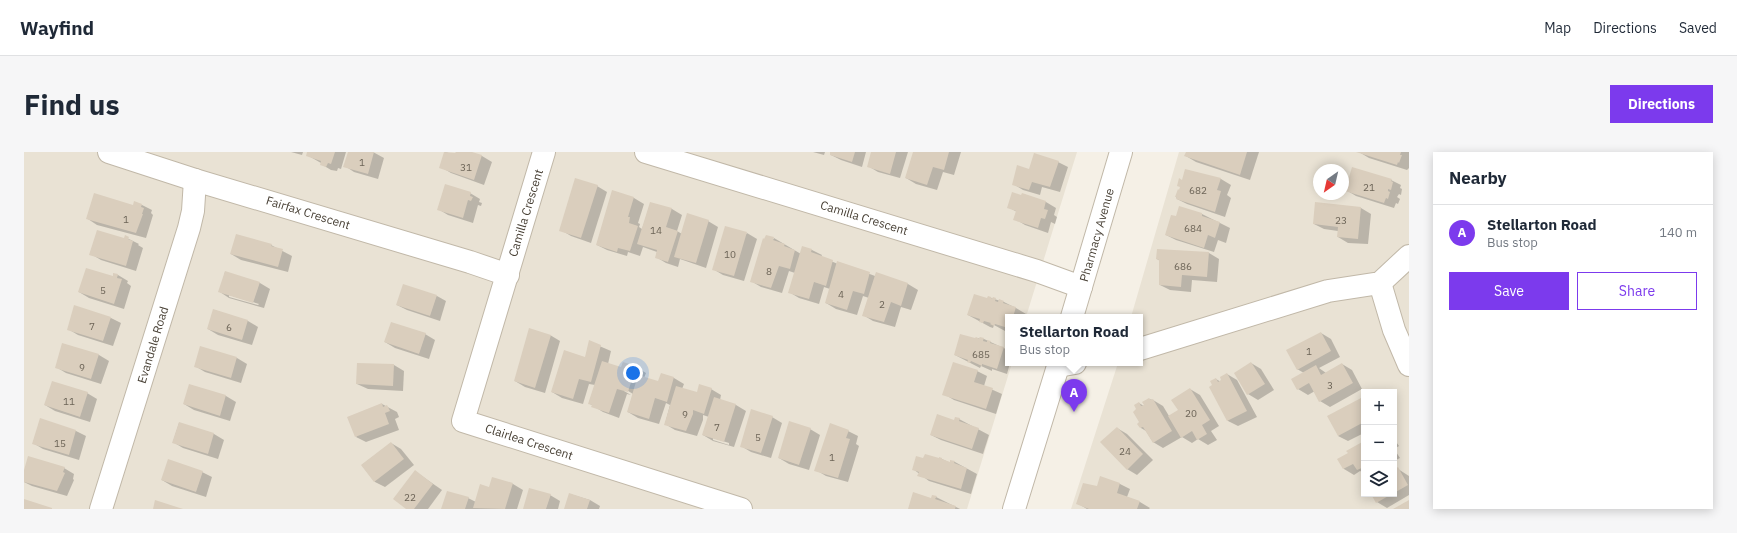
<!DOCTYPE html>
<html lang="en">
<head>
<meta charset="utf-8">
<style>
  :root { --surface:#fff; --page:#f6f6f7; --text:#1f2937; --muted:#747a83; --line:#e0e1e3; --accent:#7c3aed }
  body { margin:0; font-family:"IBM Plex Sans",sans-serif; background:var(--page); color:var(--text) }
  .controls { position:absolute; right:12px; bottom:12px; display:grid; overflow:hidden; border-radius:0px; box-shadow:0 2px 10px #0003 }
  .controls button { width:36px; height:36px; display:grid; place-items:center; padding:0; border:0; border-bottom:1px solid var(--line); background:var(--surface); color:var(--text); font:20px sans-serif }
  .compass { position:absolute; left:1289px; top:12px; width:36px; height:36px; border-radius:50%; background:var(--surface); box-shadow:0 2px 10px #0003; rotate:214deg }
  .you { position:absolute; left:609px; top:221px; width:14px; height:14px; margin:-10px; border:3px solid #fff; border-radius:50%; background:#1a73e8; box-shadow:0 0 0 6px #1a73e833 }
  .badge { display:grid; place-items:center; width:26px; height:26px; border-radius:50%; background:var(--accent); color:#fff; font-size:13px; font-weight:700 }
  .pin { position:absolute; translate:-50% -33px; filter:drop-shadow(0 1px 2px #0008) }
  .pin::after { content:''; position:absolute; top:21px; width:14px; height:12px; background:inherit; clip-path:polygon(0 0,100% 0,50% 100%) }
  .popup { position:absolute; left:981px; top:162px; width:138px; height:52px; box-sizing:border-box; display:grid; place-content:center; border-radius:0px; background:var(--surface); filter:drop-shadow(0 1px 3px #0005); font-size:13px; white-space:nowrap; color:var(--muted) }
  .popup b { font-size:15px; color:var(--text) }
  .popup::after { content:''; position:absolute; left:50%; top:100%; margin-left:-8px; border:8px solid transparent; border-top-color:var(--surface) }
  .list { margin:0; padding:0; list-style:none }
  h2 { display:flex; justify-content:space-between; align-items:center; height:52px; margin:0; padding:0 16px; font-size:17px }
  h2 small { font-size:13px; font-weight:400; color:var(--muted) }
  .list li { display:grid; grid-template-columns:26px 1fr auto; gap:12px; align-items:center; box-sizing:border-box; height:56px; padding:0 16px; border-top:1px solid var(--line) }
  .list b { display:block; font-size:15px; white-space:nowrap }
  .list p { margin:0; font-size:13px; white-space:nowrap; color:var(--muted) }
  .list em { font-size:13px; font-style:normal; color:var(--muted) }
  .actions { display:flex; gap:8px; padding:12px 16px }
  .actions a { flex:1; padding:9px 0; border:1px solid var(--accent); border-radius:0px; text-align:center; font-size:14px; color:var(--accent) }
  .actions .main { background:var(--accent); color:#fff }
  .icon { flex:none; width:22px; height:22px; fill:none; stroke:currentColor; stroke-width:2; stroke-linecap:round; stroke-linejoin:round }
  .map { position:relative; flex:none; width:1385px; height:357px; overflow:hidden; border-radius:0px }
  header { display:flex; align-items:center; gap:24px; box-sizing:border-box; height:56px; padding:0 20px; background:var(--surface); border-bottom:1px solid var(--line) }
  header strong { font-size:19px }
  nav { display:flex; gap:22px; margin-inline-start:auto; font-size:14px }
  .intro { display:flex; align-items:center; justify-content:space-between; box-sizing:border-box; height:96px; padding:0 24px }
  h1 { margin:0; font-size:28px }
  .button { padding:10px 18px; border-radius:0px; background:var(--accent); color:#fff; font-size:14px; font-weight:700 }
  main { display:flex; gap:24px; padding:0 24px }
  aside { flex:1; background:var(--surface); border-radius:0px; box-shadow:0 2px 10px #0003 }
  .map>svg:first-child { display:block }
</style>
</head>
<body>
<header>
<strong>Wayfind</strong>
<nav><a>Map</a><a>Directions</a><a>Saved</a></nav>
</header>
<div class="intro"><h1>Find us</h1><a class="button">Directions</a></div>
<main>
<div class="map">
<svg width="1385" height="357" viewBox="0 0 1385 357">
  <rect width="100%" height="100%" fill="#f5f0e6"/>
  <g fill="#e9e2d4" fill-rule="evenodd">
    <polygon points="0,0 1053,0 1002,165 984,165 984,211 988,211 943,357 0,357"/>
    <path d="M1155 0H1385V357H1047L1094 211H1116V165H1107ZM1295 18H1319V42H1295ZM1340 240H1370V342H1340Z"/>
  </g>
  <g fill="#0003" fill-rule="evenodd">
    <polygon points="267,0 279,0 278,3"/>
    <polygon points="284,0 322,0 317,17 314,16 313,19 307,18 297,12 297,11 283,3"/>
    <polygon points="325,0 349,0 360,6 354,27 330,20 321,14"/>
    <polygon points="421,0 432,3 433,0 445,0 458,4 468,10 460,33 427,21 417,15"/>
    <polygon points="789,0 801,0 800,3"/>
    <polygon points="808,0 842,0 838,15 817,8 807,3"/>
    <polygon points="848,0 884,0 876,26 854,20 844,14"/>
    <polygon points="890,0 937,0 930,23 919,20 913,38 892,32 882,26"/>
    <polygon points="1163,0 1235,0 1226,28 1172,10 1162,4"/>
    <polygon points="1335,0 1385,0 1385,16 1383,18 1345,6"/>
    <polygon points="1034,10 1044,15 1036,40 1018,35 1016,43 999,38 989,32 1006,18"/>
    <polygon points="1162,18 1197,27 1207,33 1203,43 1207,46 1201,65 1163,52 1153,47 1152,44 1156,39"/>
    <polygon points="1367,28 1377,33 1376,36 1378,37 1377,43 1375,42 1373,45 1376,47 1374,52 1372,51 1370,56 1332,44 1322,38"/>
    <polygon points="573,34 583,40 567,91 547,84 537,78"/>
    <polygon points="589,39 610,46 620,52 614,71 616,72 615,75 618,77 627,51 648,57 658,63 653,79 658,82 684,69 694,75 682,116 656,107 654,115 642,111 632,105 633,100 619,95 616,104 604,100 603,104 583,98 573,93"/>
    <polygon points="446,41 456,47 455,50 458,51 457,54 454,53 449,71 424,63 414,57"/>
    <polygon points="999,42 1022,50 1032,56 1030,63 1033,65 1031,72 1027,70 1024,81 1001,73 991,67 993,60 984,55"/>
    <polygon points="1292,51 1337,56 1347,62 1344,92 1324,91 1314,85 1314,79 1300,77 1290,72"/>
    <polygon points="118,53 128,58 127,61 129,63 122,86 73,73 64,67"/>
    <polygon points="1178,62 1206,76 1202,91 1194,88 1190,100 1152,88 1142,83 1153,65"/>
    <polygon points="723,81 733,87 720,129 699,123 689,117"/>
    <polygon points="101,85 115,92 114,93 119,96 112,119 77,108 67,102 101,87"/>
    <polygon points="750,86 777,102 779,95 788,98 798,103 797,105 814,112 814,110 851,124 852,122 884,132 894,138 887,158 877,155 871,175 849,169 839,163 845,146 839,144 833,163 812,157 802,151 806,137 800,135 795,152 775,146 765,140 771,121 765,119 758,141 737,135 727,129"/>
    <polygon points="247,93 268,104 264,120 217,108 207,102"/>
    <polygon points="1185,101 1195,107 1193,130 1168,128 1167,140 1146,138 1136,133 1136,109 1133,107"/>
    <path d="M201 120 236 131 246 137 240 156 205 146 196 140ZM205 143 235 152 234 153 205 145Z"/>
    <polygon points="94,123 104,129 103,131 107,134 100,157 65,146 55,140"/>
    <polygon points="413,144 422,149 416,169 383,158 373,153"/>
    <polygon points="967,146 980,150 992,156 1002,162 1001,165 984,165 984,178 981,177 981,179 970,173 969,176 966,175 944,163"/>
    <polygon points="190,158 224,169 234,175 228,193 194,183 184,177"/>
    <polygon points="87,166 97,171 89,194 54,183 44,177"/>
    <polygon points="1297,181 1307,187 1316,205 1295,216 1302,221 1318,212 1328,218 1338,237 1306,255 1296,249 1291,239 1284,243 1274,237 1280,221 1273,217"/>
    <polygon points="401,182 411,188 405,207 371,196 361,190"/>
    <polygon points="526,183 536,189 521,241 501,235 491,229"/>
    <polygon points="952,186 960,187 984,198 984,211 986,211 983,222 968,217 968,219 957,214 956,216 931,203"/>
    <path d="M566 190 587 199 584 212 598 216 599 211 612 215 622 221 620 226 635 230 638 222 650 226 660 232 658 237 673 242 687 237 697 243 696 248 712 253 722 259 710 295 689 289 679 283 685 265 679 263V268L673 284 651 278 641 272 646 253 642 251 635 272 614 266 604 260 609 242 601 237 600 239 607 243 603 242 595 266 579 260 566 252 571 233 565 232 559 252 538 246 528 240 562 206ZM689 286 705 291V293L689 288Z"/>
    <polygon points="39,192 75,203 85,209 77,232 42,221 32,215"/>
    <polygon points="213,206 223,212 217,231 181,220 171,214"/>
    <polygon points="1227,211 1237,217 1250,238 1234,248 1224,242"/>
    <polygon points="370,213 380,219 379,239 344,237 333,232"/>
    <polygon points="953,219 963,224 960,234 978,242 972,262 930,248 920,242"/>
    <polygon points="1203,222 1213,228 1233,265 1214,274 1204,269 1187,235 1190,233 1192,227 1197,230"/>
    <polygon points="166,233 202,244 212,250 206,269 170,258 160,252"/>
    <polygon points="1166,237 1176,243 1195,274 1187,279 1193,288 1184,293 1174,287 1168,291 1158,285 1139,296 1129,290 1122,279 1117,276 1117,270 1113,258 1115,251 1123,256 1125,247 1129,248 1139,254 1145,264 1155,259"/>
    <polygon points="63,241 73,247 66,270 31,259 21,253"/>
    <polygon points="1337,247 1340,249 1340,281 1324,289 1314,284"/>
    <polygon points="358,252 373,260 375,265 371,267 375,278 342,290 332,285"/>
    <polygon points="748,265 758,271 747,306 727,300 717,294"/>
    <polygon points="935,267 965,283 959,302 917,288 907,283"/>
    <polygon points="17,268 52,279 62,284 55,308 19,297 9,291"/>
    <polygon points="155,271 190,282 200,288 194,307 159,296 149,290"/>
    <polygon points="1093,276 1103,282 1129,308 1113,323 1103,317"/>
    <polygon points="786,277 796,283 785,318 765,312 755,306"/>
    <polygon points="824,279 834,284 832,292 835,294 824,330 802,324 792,318"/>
    <polygon points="1370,287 1375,294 1370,297 1376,306 1370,309"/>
    <polygon points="367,291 377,297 390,313 361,335 351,330 338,313"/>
    <polygon points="1340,291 1340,321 1336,319 1330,323 1320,317 1315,308"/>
    <polygon points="918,307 926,311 927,309 931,310 953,322 947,342 905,329 889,317"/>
    <polygon points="40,316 50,322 49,327 50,328 43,344 8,334 0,330 0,321"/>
    <polygon points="1374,317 1385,324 1385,343 1363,356 1353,350 1348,342 1370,342 1370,319"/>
    <polygon points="178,320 188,325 182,345 148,334 138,328"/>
    <polygon points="392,320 418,338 404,357 384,357"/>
    <polygon points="1077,326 1096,332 1106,337 1103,345 1116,350 1126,356 1125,357 1063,357 1053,351 1073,336"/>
    <polygon points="489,332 499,338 493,357 419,357 444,346 452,350 466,336"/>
    <polygon points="546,342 566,348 576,354 575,357 541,357"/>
    <polygon points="526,343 536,349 534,357 500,357"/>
    <polygon points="912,345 936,357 885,357"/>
  </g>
  <g fill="#dacebd">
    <polygon points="283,0 311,0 307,12 304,11 302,15 296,13 297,9 282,4"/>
    <polygon points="324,0 350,0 344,22 319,15"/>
    <polygon points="420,0 431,1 432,0 448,0 458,3 450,28 415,16"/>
    <polygon points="806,0 831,0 828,10 806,3"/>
    <polygon points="847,0 872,0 866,22 843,15"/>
    <polygon points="889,0 925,0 920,18 909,15 903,33 881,26"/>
    <polygon points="1162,0 1223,0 1216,23 1160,4"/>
    <polygon points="1332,0 1377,0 1376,3 1378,3 1375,11 1374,10 1373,13"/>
    <polygon points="1010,1 1035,9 1026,35 1008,30 1005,38 988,33 993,13 1005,17"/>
    <polygon points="1328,15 1368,27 1367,29 1369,30 1367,38 1364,37 1364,39 1366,40 1364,47 1362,46 1360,51 1321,39"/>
    <polygon points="1161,17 1197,26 1193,38 1197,39 1191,60 1152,47 1153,45 1151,45 1154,37 1155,38 1156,35 1153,34 1155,26 1158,28"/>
    <polygon points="551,26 574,33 557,86 535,79"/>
    <polygon points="421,32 447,40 446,44 449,45 447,49 444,48 439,66 413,58"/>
    <polygon points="588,38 610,45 604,65 606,65 605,71 614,74 606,99 594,96 593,100 572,93"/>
    <polygon points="988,40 997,43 998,41 1022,49 1020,57 1024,58 1021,67 1017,66 1014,76 989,68 992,59 983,56"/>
    <polygon points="70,41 109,53 110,49 118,52 117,55 120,56 118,62 119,62 112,81 62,67"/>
    <polygon points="626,50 648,56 642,75 654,79 644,110 631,106 633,98 613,92"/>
    <polygon points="1291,50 1337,55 1334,87 1313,85 1314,75 1289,72"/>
    <polygon points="1155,54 1178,61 1178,64 1196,70 1191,86 1184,83 1180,96 1141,83 1147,63 1152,64"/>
    <polygon points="663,61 685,68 672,111 650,105"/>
    <polygon points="701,74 723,80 710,124 688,118"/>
    <polygon points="73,78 100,86 101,83 105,85 104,87 109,89 102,114 65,103"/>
    <polygon points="212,82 248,92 247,94 259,97 254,115 206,102"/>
    <polygon points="742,83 750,85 749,88 761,92 760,94 771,98 766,117 755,114 747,136 726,130 739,86 740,87"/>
    <polygon points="778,94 788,97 787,100 809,108 802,134 790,130 785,147 764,141"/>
    <polygon points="1133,97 1185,100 1183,125 1158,123 1157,135 1135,133 1135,108 1132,107"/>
    <polygon points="813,109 846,120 840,142 829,139 823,158 801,151"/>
    <polygon points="62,116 89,124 89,121 94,122 93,126 98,127 90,152 54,140"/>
    <polygon points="201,119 236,130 229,151 194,140"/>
    <polygon points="852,120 884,131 877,154 867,150 860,170 838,164"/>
    <polygon points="379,132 413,143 406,164 372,153"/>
    <polygon points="950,142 963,146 964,144 967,145 968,147 969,145 972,146 971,149 974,150 975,147 980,149 979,151 992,155 989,165 984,165 984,176 971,172 970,174 966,172 967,171 960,169 959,171 955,170 956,167 943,163"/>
    <polygon points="50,153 87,165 79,189 43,178"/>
    <polygon points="189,157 224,168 218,188 183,177"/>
    <polygon points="367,170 402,181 395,202 360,190"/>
    <polygon points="505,176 527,183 511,236 490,229"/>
    <polygon points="1297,180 1307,199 1273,218 1262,198"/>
    <polygon points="936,182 951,186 952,185 954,186 954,187 956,185 960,186 959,189 963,190 963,188 967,189 966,191 980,195 973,217 958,212 958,214 947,209 946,211 943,210 944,208 930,203"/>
    <polygon points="565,188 577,193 567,230 555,227 549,247 527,240 540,198 561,205"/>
    <polygon points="38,191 75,202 67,227 31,216"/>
    <polygon points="176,194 213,205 207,226 170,215"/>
    <polygon points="578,209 597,215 599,210 612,214 604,240 593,237 585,261 567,255 568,253 564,252"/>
    <polygon points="929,210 954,218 950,230 969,236 962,257 918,243"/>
    <polygon points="1227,210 1241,232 1223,243 1210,221"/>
    <polygon points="333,211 370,212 369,234 332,232"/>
    <polygon points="1318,211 1329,231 1295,250 1285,231 1273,238 1267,227 1292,213 1297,223"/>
    <polygon points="637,221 650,225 643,250 631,246 625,267 603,260 614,223 634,229"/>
    <polygon points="1203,221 1223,259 1203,269 1185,235 1188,233 1186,229 1192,226 1194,230 1197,228 1196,225"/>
    <polygon points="28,229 64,240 56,265 20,253"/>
    <polygon points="165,232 202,243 196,264 159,252"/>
    <polygon points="675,232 688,236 680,262 669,258 669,262 662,279 640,273 652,234 673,240"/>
    <polygon points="1166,236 1186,268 1178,273 1183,282 1173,288 1168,279 1157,286 1144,264 1154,258 1147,248"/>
    <polygon points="690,245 712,252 700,290 678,283"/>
    <polygon points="1125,246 1127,248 1129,247 1148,279 1129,291 1119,275 1116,276 1113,272 1115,270 1109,260 1112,257 1110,253 1115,250 1117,254 1120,253 1118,250"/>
    <polygon points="1337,246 1340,252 1340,270 1314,284 1303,264"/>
    <polygon points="358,251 359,255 363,253 366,259 361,261 365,272 331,285 323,265"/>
    <polygon points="727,257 749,264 737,301 716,295"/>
    <polygon points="913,262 930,268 931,265 936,266 935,269 955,276 948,297 906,283"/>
    <polygon points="16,266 52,278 45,303 8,292"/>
    <polygon points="765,269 787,276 775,313 754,306"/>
    <polygon points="155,270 190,281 184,302 148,291"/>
    <polygon points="806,271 825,278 822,286 826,287 814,326 790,319"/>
    <polygon points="1093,275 1119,302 1103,318 1076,290"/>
    <polygon points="1340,289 1340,315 1333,318 1329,312 1319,317 1313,307 1324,301 1322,299"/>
    <polygon points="367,290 380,307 350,330 337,313"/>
    <polygon points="901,302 915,306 915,305 918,306 918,307 926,310 926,308 931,309 930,311 943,316 937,337 893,324 895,320 888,318 892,304 899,306"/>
    <polygon points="4,304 41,315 39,320 41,321 33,339 0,330 0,318"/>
    <polygon points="144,307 179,319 172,340 137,328"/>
    <polygon points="1374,315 1384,333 1370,341 1370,318"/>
    <polygon points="391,318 409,332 390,357 382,357 369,347"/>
    <polygon points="1076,324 1096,331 1093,341 1116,349 1113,357 1065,357 1052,352 1059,331 1073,334"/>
    <polygon points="468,325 489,331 481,357 449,356 456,332 465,335"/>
    <polygon points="505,336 527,342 522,357 499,357"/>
    <polygon points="423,339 445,345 441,357 417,357"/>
    <polygon points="889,340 907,346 908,343 913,344 911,347 932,354 931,357 884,357"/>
    <polygon points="545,341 566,348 563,357 540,357"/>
    <polygon points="1347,342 1368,342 1352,351"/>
    <polygon points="0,347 28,356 28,357 0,357"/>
    <polygon points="131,348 159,357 129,357"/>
    <polygon points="1385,348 1385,357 1369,357"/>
  </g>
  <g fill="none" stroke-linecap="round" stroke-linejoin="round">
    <g stroke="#c1b8a8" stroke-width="24">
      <g id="minor">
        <polyline points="85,0 171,28 446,110 484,123"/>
        <polyline points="520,0 439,269 717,357"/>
        <polyline points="622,0 1013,119 1057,135"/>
        <polyline points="1356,131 1370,178 1385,213"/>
        <polyline points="1116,197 1304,139 1356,131 1385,104"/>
        <polyline points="1034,214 1051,211"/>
        <polyline points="77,357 165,76 169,59 171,28"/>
      </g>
    </g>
    <g stroke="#c1b8a8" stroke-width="24">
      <g id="tertiary">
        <polyline points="1048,165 1097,0"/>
        <polyline points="990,357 1035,211"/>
      </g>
    </g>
    <use href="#minor" stroke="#fff" stroke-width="22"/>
    <use href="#tertiary" stroke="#fff" stroke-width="22"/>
  </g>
  <g text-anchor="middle" stroke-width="3" stroke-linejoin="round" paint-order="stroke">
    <g font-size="10" fill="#6c6457">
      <text x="338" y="14">1</text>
      <text x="442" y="19">31</text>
      <text x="1345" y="39">21</text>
      <text x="1174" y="42">682</text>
      <text x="102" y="71">1</text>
      <text x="1317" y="72">23</text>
      <text x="1169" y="80">684</text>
      <text x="632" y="82">14</text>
      <text x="706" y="106">10</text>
      <text x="1159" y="118">686</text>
      <text x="745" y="123">8</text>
      <text x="79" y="142">5</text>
      <text x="817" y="146">4</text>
      <text x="858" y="156">2</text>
      <text x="68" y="178">7</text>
      <text x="205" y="179">6</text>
      <text x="1285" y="203">1</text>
      <text x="957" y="206">685</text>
      <text x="58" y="219">9</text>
      <text x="1306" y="237">3</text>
      <text x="45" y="253">11</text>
      <text x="1167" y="265">20</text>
      <text x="661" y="266">9</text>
      <text x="693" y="279">7</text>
      <text x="734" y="289">5</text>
      <text x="36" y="295">15</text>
      <text x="1101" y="303">24</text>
      <text x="808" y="309">1</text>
      <text x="386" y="349">22</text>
    </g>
    <g font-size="12" fill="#484035" stroke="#fff">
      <text transform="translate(284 61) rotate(17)" y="4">Fairfax Crescent</text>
      <text transform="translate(502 61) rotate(-73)" y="4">Camilla Crescent</text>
      <text transform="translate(840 66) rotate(17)" y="4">Camilla Crescent</text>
      <text transform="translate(1073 83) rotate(-74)" y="4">Pharmacy Avenue</text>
      <text transform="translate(129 193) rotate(-73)" y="4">Evandale Road</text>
      <text transform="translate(505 290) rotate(18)" y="4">Clairlea Crescent</text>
    </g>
  </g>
</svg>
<div class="controls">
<button>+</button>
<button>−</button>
<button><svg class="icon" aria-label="layers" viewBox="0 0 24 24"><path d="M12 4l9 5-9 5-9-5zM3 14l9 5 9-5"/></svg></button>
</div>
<svg class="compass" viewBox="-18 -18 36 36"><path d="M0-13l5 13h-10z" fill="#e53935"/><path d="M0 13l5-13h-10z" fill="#747a83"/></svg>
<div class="you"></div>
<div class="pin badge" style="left:1050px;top:260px">A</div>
<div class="popup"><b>Stellarton Road</b>Bus stop</div>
</div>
<aside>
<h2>Nearby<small></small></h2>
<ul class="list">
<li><span class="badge">A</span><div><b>Stellarton Road</b><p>Bus stop</p></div><em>140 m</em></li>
</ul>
<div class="actions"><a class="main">Save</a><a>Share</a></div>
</aside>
</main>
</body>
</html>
